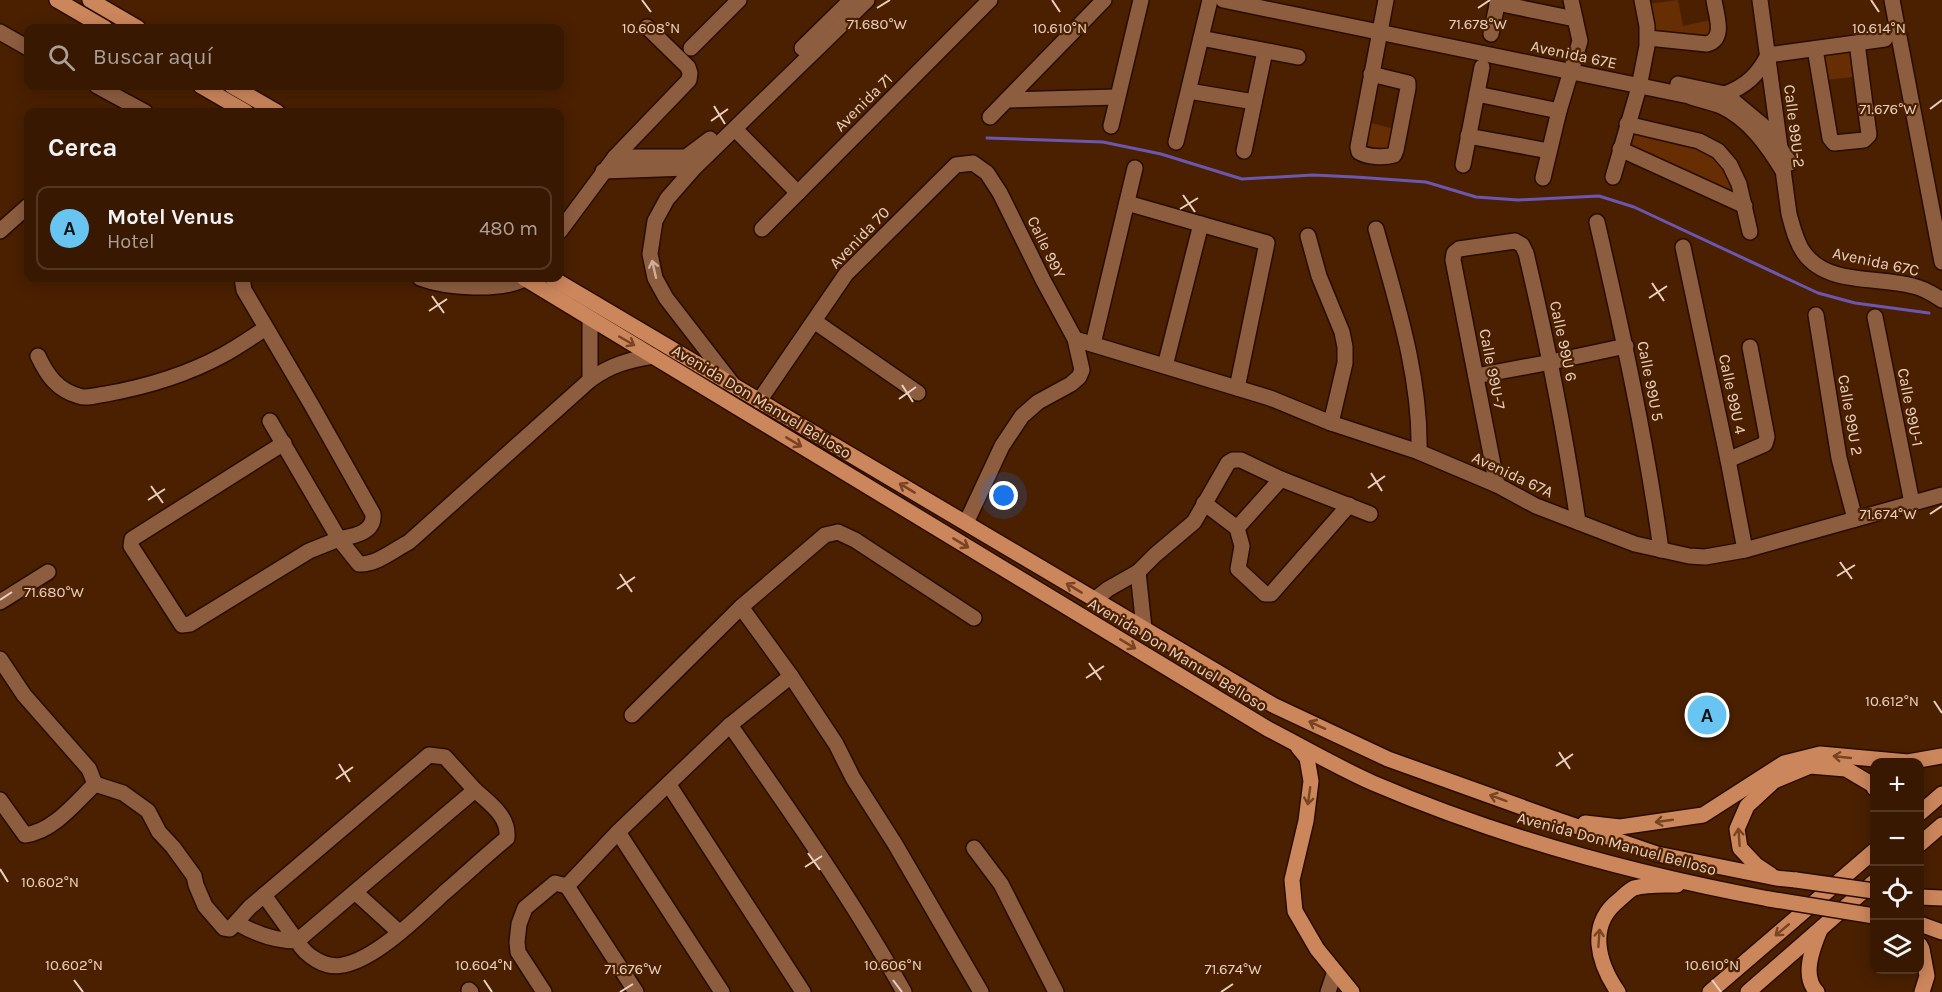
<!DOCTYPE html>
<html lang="es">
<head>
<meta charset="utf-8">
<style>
  :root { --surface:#381801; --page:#432510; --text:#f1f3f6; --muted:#aba099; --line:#523723; --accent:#68c4f0 }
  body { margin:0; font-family:Karla,sans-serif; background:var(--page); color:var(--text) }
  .controls { position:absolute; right:18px; bottom:18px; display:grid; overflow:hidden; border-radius:12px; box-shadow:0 3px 15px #0003 }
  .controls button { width:54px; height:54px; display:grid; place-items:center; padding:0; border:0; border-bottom:2px solid var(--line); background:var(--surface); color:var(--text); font:30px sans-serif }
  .you { position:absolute; left:1004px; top:496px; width:21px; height:21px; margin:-15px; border:4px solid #fff; border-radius:50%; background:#1a73e8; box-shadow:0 0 0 9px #1a73e833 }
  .badge { display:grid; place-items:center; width:39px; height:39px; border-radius:50%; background:var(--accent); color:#111; font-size:20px; font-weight:700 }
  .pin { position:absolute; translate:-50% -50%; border:3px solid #fff; box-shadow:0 2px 6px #0006 }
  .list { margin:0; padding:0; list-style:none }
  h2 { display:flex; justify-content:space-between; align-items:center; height:78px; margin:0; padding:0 24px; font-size:26px }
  h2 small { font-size:20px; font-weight:400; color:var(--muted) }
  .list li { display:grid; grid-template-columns:39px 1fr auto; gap:18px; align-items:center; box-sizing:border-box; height:84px; margin:0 12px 12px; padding:0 12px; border:2px solid var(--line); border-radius:12px }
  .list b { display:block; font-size:22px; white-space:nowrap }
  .list p { margin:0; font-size:20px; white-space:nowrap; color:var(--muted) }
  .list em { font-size:20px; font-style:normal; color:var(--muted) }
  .icon { flex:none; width:33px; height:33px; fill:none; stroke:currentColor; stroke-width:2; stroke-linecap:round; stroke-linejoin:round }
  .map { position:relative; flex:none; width:1942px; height:992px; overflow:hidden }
  .search { position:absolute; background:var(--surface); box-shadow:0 3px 15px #0003; left:24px; top:24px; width:540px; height:66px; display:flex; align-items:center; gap:15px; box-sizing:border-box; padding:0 21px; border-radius:12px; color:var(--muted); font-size:22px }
  .panel { position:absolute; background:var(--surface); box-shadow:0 3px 15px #0003; left:24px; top:108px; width:540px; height:174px; border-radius:12px }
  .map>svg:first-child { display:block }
</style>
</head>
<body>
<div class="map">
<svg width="1942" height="992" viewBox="0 0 1942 992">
  <rect width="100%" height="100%" fill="#4a2001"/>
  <g fill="#662e02">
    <polygon points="1678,0 1683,26 1711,20 1713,30 1707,41 1653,31 1648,4"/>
    <polygon points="1849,47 1853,77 1825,80 1820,51"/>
    <polygon points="1367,122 1395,129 1392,152 1364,150"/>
    <polygon points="1632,130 1696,145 1716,157 1732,180 1731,194 1627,146"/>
  </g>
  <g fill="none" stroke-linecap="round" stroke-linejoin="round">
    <polyline stroke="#6b57b0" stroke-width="3" points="987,138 1103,142 1161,154 1242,179 1313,175 1355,177 1426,182 1476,197 1518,200 1599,196 1634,207 1818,293 1855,303 1929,313"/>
    <g stroke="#2a0b00" stroke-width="18">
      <g id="minor">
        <path d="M1223 0 1689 96C1699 100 1711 102 1721 106 1749 119 1768 146 1783 171"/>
        <path d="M1760 0 1789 214C1793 228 1796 242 1804 253 1828 286 1878 276 1913 286 1923 288 1933 294 1942 300"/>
        <polyline points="1892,0 1942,262"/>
        <polyline points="1497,3 1575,19"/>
        <polyline points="0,32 28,48"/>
        <polyline points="1491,34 1498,0"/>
        <polyline points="1201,38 1298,57"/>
        <path d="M1648 38 1707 44C1726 39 1716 15 1714 0"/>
        <polyline points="691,48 739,0"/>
        <polyline points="802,48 851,0"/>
        <polyline points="1815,49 1830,138 1834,143 1864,140 1869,135 1857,43"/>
        <path d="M1371 74 1408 83V88L1396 150 1394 155C1384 158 1367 157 1359 152L1358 147 1386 0"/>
        <polyline points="1678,84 1725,94 1767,129 1790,163"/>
        <polyline points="97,86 145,112"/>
        <polyline points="1189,91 1254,102"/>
        <polyline points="1477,94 1559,111"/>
        <path d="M1725 94C1746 86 1758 75 1768 55L1885 39"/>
        <polyline points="1007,100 1117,97"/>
        <polyline points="990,117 1104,0"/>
        <polyline points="1627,124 1699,141 1718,151 1730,165 1739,184 1750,232"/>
        <polyline points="1111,126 1141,0"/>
        <polyline points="735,129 798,193"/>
        <polyline points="1468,136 1549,151"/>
        <polyline points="1176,142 1210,0"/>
        <polyline points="1620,149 1745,206"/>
        <polyline points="1244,151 1265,51"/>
        <polyline points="615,157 686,157 710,139"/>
        <polyline points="1463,165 1482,67"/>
        <polyline points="603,171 687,168"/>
        <polyline points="1613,177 1639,87 1647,46 1647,26 1642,0"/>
        <polyline points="1543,178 1559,111 1580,41 1571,0"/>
        <polyline points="1127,203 1267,243 1237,388"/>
        <path d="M1597 222C1622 330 1646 439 1661 550"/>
        <polyline points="762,229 990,0"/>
        <path d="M1376 229C1396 301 1421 376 1419 452"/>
        <polyline points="0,231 28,206"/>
        <polyline points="560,231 615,157 689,80 690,73 688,67 647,27"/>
        <polyline points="1308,236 1319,276 1342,332 1345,347 1345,363 1331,423"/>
        <polyline points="1683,247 1728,460 1745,550"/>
        <path d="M242 278 244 290 311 404 373 514C375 533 353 536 339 539L270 421"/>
        <path d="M420 278C446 288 502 292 526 278"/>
        <polyline points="1816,315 1839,458 1855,519"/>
        <polyline points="1875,317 1912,503"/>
        <polyline points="814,321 918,393"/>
        <polyline points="1075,339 1270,398 1331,423 1419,452 1497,485 1536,506 1635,544 1689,556 1705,557 1745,550 1942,495"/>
        <polyline points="1093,344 1135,168"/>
        <path d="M38 356C47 375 57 390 79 396 87 399 97 395 106 394 145 387 188 374 223 355 238 347 252 337 266 328"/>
        <polyline points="1165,366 1201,224"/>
        <polyline points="1476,376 1551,362 1626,346"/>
        <polyline points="590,380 590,320"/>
        <polyline points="734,386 666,298 655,278 650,254 655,221 667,199 694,168 867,0"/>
        <polyline points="759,401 846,274 956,165 973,163 987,173 1000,193 1043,280 1075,339 1082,370 1079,377 1071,384 1038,402 1022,416 1002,446 966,523"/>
        <path d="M284 443 132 539 131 546 182 625 190 624 309 551 339 539 359 564C376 565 394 550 409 542L590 380C610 365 629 360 653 356"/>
        <polyline points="1728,460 1765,444 1767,437 1750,347"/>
        <path d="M1497 485 1453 260 1454 253 1459 249 1515 241 1522 245 1526 253C1547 342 1565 432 1578 522"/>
        <polyline points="1204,503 1237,528 1242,546 1238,569 1265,594 1271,594 1349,505"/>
        <polyline points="1237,528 1281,479"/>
        <polyline points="1138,572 1144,628"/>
        <polyline points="1094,600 1108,589 1138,572 1155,555 1194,522 1228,463 1233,460 1241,460 1281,479 1370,514"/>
        <polyline points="0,602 48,572"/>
        <polyline points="741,607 791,676 836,744 853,778 895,844 981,992"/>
        <polyline points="0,659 24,695 89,769 95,784"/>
        <polyline points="632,715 741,607 825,535 838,532 855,540 974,618"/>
        <path d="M730 725C791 812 852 899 904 992"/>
        <polyline points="95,784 123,793 148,811 159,832 173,847 194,876 196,885 205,906 224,928 230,929 250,907 429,755 445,757 475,790"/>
        <polyline points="669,785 803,992"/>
        <path d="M0 800 25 835C54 831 75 803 95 784"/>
        <polyline points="618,832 722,992"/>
        <polyline points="974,848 1001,884 1056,992"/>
        <polyline points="355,892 399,932"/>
        <path d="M237 923C256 934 275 941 297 941L475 790C490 804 509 816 507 838 485 856 465 875 444 893 419 916 376 959 343 965 325 969 306 956 297 941L264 895"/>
        <polyline points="469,990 471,992"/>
        <polyline points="544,992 518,952 517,942 519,924 525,908 555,883 567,886"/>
        <polyline points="636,992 567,886 618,832 730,725 791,676"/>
        <polyline points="1328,992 1335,971"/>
      </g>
    </g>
    <g stroke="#2a0b00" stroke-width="18">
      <g id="major">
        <polyline points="57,0 105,28"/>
        <polyline points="90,0 138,28"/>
        <polyline points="201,86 246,112"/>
        <polyline points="232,86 277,112"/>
        <path d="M524 278 1268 729C1303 747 1337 767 1373 783 1499 837 1635 874 1769 899"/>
        <polyline points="552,278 1273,705 1388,759 1555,819 1657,854 1776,878 1796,880"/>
        <polyline points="1298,747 1307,758 1311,781 1306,821 1292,880 1295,911 1317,949 1352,992"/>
        <polyline points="1920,813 1942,794"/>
        <polyline points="1585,823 1620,827 1703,815 1784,763 1820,754 1908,762 1942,756"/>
        <polyline points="1920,844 1942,825"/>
        <polyline points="1771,875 1756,865 1740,848 1737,829 1747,806 1774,781 1810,766 1846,769 1873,785 1874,788"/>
        <polyline points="1920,897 1942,898"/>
        <polyline points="1920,924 1942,932"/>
        <polyline points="1920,945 1922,949 1927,976 1922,992"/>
        <path d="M1618 992C1598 963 1587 925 1619 900 1624 896 1629 890 1634 888 1647 884 1664 885 1677 885"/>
        <polyline points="1710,992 1874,851"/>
        <polyline points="1748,992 1874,882"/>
        <path d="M1817 992C1801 976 1813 947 1820 930"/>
      </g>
    </g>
    <use href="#minor" stroke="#8d5d40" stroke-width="15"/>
    <use href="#major" stroke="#cc865c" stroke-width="15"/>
    <g stroke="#2a0b00" stroke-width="18" stroke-linecap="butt">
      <g id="major-bridge">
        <polyline points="1796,880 1874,891"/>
        <polyline points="1769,899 1874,916"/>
      </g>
    </g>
    <use href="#major-bridge" stroke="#cc865c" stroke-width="15"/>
  </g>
  <defs><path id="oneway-shaft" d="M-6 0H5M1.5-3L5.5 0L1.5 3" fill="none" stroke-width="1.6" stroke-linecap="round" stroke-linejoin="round" transform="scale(1.5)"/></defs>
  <use stroke="#cfad9a" href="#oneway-shaft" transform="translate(654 269) rotate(-103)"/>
  <g stroke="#784421">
    <use href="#oneway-shaft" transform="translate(627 341) rotate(30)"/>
    <use href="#oneway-shaft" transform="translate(794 442) rotate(31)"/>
    <use href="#oneway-shaft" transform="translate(907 488) rotate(-149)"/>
    <use href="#oneway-shaft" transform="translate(961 543) rotate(31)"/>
    <use href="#oneway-shaft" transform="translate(1074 588) rotate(-149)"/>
    <use href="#oneway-shaft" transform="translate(1128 644) rotate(31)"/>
    <use href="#oneway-shaft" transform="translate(1317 725) rotate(-155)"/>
    <use href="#oneway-shaft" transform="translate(1842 757) rotate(-174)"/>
    <use href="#oneway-shaft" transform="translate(1309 796) rotate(98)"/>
    <use href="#oneway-shaft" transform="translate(1498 798) rotate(-160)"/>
    <use href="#oneway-shaft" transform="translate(1664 821) rotate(172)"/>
    <use href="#oneway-shaft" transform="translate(1739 837) rotate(-94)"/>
    <use href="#oneway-shaft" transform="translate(1782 930) rotate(140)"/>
    <use href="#oneway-shaft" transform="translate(1599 938) rotate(-86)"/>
  </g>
  <path fill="none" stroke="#ebcfc0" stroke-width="2" d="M642 0 651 12M1052 0 1060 12M1871 0 1879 12M877 8 890 0M1478 8 1490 0M714 106 725 124M1930 109 1942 100M711 121 728 109M1183 195 1195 212M1180 209 1198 198M1652 283 1664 301M432 296 444 313M1649 298 1667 286M429 311 447 299M902 385 913 402M899 399 916 387M1371 473 1382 491M151 486 163 503M1368 488 1385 476M148 500 165 489M1930 514 1942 506M1840 562 1852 579M620 574 632 592M1837 576 1855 565M617 589 635 577M0 600 12 592M1089 663 1101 680M1086 678 1104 666M1934 701 1942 713M1559 752 1570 769M339 764 350 782M1556 766 1573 754M336 779 353 767M808 853 820 870M805 867 822 856M0 869 8 882M74 980 83 992M484 980 492 992M893 980 902 992M1712 980 1721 992M620 992 633 984M1221 992 1233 984"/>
  <g text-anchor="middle" stroke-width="4.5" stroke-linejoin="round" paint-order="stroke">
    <g font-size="16" fill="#ebcfc0" stroke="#4a2001">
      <text transform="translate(1574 54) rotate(12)" y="6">Avenida 67E</text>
      <text transform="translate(863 102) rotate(-45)" y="6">Avenida 71</text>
      <text transform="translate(1795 126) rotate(83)" y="6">Calle 99U-2</text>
      <text transform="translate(859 237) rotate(-46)" y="6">Avenida 70</text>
      <text transform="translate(1047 247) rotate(64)" y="6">Calle 99Y</text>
      <text transform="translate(1876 261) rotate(12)" y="6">Avenida 67C</text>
      <text transform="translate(1564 341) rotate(78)" y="6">Calle 99U 6</text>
      <text transform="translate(1493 369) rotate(79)" y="6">Calle 99U-7</text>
      <text transform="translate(1651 381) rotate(79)" y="6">Calle 99U 5</text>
      <text transform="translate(1733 394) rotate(78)" y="6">Calle 99U 4</text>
      <text transform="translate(762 401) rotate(31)" y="6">Avenida Don Manuel Belloso</text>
      <text transform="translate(1911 407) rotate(79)" y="6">Calle 99U-1</text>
      <text transform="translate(1851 415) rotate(80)" y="6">Calle 99U 2</text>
      <text transform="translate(1513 474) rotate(25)" y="6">Avenida 67A</text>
      <text transform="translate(1178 654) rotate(31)" y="6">Avenida Don Manuel Belloso</text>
      <text transform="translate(1617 843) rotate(15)" y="6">Avenida Don Manuel Belloso</text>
    </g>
  </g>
  <g font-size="15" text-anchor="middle" fill="#ebcfc0" stroke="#4a2001" stroke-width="4.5" stroke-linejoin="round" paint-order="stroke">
    <text x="877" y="29">71.680°W</text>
    <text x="1478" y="29">71.678°W</text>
    <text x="1879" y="33">10.614°N</text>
    <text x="651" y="33">10.608°N</text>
    <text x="1060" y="33">10.610°N</text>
    <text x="1888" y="114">71.676°W</text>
    <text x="1888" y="519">71.674°W</text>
    <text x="54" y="597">71.680°W</text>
    <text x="1892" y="706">10.612°N</text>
    <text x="50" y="887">10.602°N</text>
    <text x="74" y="970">10.602°N</text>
    <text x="484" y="970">10.604°N</text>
    <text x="893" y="970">10.606°N</text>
    <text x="1712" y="970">10.610°N</text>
    <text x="633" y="974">71.676°W</text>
    <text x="1233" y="974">71.674°W</text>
  </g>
</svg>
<div class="controls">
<button>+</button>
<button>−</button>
<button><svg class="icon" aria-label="locate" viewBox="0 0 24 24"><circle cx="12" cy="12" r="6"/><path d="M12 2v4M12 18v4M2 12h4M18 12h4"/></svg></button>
<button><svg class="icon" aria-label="layers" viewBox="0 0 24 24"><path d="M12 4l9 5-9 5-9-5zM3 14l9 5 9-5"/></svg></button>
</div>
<div class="you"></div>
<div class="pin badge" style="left:1707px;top:715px">A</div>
<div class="search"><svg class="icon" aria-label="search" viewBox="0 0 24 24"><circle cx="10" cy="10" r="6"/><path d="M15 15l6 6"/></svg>Buscar aquí</div>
<section class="panel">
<h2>Cerca<small></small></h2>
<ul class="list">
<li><span class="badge">A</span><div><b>Motel Venus</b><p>Hotel</p></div><em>480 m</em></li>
</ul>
</section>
</div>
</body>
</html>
